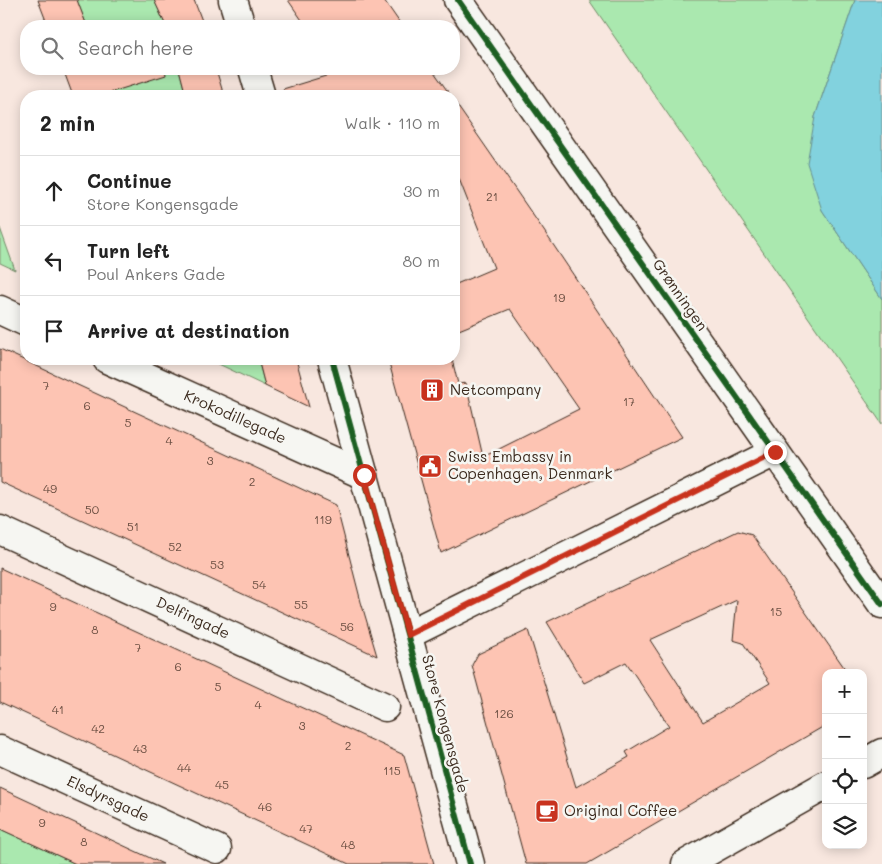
<!DOCTYPE html>
<html lang="en">
<head>
<meta charset="utf-8">
<style>
  :root { --surface:#fff; --page:#f2f2f2; --text:#222; --muted:#767676; --line:#e0e0e0 }
  body { margin:0; font-family:Mali,sans-serif; background:var(--page); color:var(--text) }
  .controls { position:absolute; right:15px; bottom:15px; display:grid; overflow:hidden; border-radius:10px; box-shadow:0 2px 12px #0003 }
  .controls button { width:45px; height:45px; display:grid; place-items:center; padding:0; border:0; border-bottom:1px solid var(--line); background:var(--surface); color:var(--text); font:25px sans-serif }
  .stop { position:absolute; width:15px; height:15px; margin:-11px; border:4px solid #c8321e; border-radius:50%; background:#fff }
  .stop.end { background:#c8321e; border-color:#fff; box-shadow:0 1px 5px #0008 }
  .list { margin:0; padding:0; list-style:none }
  h2 { display:flex; justify-content:space-between; align-items:center; height:65px; margin:0; padding:0 20px; font-size:21px }
  h2 small { font-size:16px; font-weight:400; color:var(--muted) }
  .list li { display:grid; grid-template-columns:32px 1fr auto; gap:15px; align-items:center; box-sizing:border-box; height:70px; padding:0 20px; border-top:1px solid var(--line) }
  .list b { display:block; font-size:19px; white-space:nowrap }
  .list p { margin:0; font-size:16px; white-space:nowrap; color:var(--muted) }
  .list em { font-size:16px; font-style:normal; color:var(--muted) }
  .icon { flex:none; width:28px; height:28px; fill:none; stroke:currentColor; stroke-width:2; stroke-linecap:round; stroke-linejoin:round }
  .map { position:relative; flex:none; width:882px; height:864px; overflow:hidden }
  .search { position:absolute; background:var(--surface); box-shadow:0 2px 12px #0003; left:20px; top:20px; width:440px; height:55px; display:flex; align-items:center; gap:12px; box-sizing:border-box; padding:0 18px; border-radius:20px; color:var(--muted); font-size:19px }
  .panel { position:absolute; background:var(--surface); box-shadow:0 2px 12px #0003; left:20px; top:90px; width:440px; height:275px; border-radius:20px }
  .map>svg:first-child { display:block }
</style>
</head>
<body>
<div class="map">
<svg width="882" height="864" viewBox="0 0 882 864">
  <rect width="100%" height="100%" fill="#f8e7df"/>
  <filter id="ink" filterUnits="userSpaceOnUse"><feTurbulence type="fractalNoise" baseFrequency=".02" numOctaves="2"/><feDisplacementMap in="SourceGraphic" scale="10" xChannelSelector="R" yChannelSelector="G"/><feConvolveMatrix kernelMatrix="1 2 1 2 8 2 1 2 1" color-interpolation-filters="sRGB"/></filter>
  <g filter="url(#ink)">
    <g fill="#aae8af" stroke="#728966">
      <polygon points="77,0 154,0 166,26 87,26"/>
      <polygon points="589,0 855,0 815,117 822,210 882,299 882,424"/>
      <polygon points="102,69 179,69 186,96 112,96"/>
      <polygon points="0,228 15,270 0,263"/>
      <polygon points="208,359 258,359 265,386"/>
      <polygon points="0,829 76,864 0,864"/>
    </g>
    <polygon fill="#82d2de" stroke="#668f91" points="855,0 882,0 882,299 822,210 807,163 815,117"/>
    <g fill="#fdc4b3" stroke="#3b2a1e" fill-rule="evenodd">
      <polygon points="38,0 77,0 87,26 48,26"/>
      <polygon points="154,0 194,0 204,26 166,26"/>
      <polygon points="288,0 384,0 402,26 306,26"/>
      <polygon points="63,69 165,69 166,75 99,96 73,96"/>
      <polygon points="179,69 216,69 224,96 186,96"/>
      <polygon points="336,69 432,69 451,96 284,96 283,89 339,72"/>
      <polygon points="454,101 544,231 682,437 441,553 388,359 452,359 458,384 466,383 483,457 579,409 510,309 454,332 454,285 494,268 454,166"/>
      <polygon points="0,349 336,505 361,602 377,656 0,482"/>
      <polygon points="258,359 296,359 309,407 265,386"/>
      <path d="M738 531 752 535 848 673H826V725L587 864H526L472 665 478 654 528 630 576 787 629 757 626 752 669 726 626 662 584 683 547 622ZM737 600 733 640 743 643 770 683 703 722 650 640Z"/>
      <polygon points="0,568 404,755 434,864 349,864 0,702"/>
      <polygon points="0,788 163,864 76,864 0,829"/>
    </g>
    <g fill="none" stroke-linecap="round" stroke-linejoin="round">
      <g stroke="#3b2a1e" stroke-width="31">
        <g id="minor">
          <polyline points="0,310 26,322"/>
          <polyline points="107,359 364,475"/>
          <polyline points="0,530 385,707"/>
          <polyline points="407,635 775,452"/>
          <polyline points="0,750 217,849"/>
          <polyline points="863,764 882,753"/>
          <polyline points="686,864 826,785"/>
        </g>
      </g>
      <g stroke="#3b2a1e" stroke-width="31">
        <g id="major">
          <polyline points="233,0 241,26"/>
          <polyline points="458,0 882,604"/>
          <polyline points="253,69 261,96"/>
          <polyline points="332,359 470,864"/>
        </g>
      </g>
      <use href="#minor" stroke="#f6f6f2" stroke-width="28"/>
      <use href="#major" stroke="#f6f6f2" stroke-width="28"/>
      <g stroke="#f6f6f2" stroke-width="9">
        <g id="cycleway">
          <polyline points="458,0 882,604"/>
          <polyline points="332,359 470,864"/>
        </g>
      </g>
      <use href="#cycleway" stroke="#1b5e20" stroke-width="6"/>
    </g>
  </g>
  <g fill="none" stroke-linecap="round" stroke-linejoin="round" filter="url(#ink)">
    <polyline stroke="#c8321e" stroke-width="6" points="364,475 408,635 775,452"/>
  </g>
  <defs>
    <g id="building-square" transform="scale(1.25)"><rect x="-9" y="-9" width="18" height="18" rx="4" fill="#c8321e" stroke="#f6f6f2"/><path d="M-4-6H4V6H1V3H-1V6H-4ZM-2.5-4.3h1.7v1.8h-1.7ZM.8-4.3h1.7v1.8H.8ZM-2.5-1h1.7V.8h-1.7ZM.8-1h1.7V.8H.8Z" fill="#fff"/></g>
    <g id="civic-square" transform="scale(1.25)"><rect x="-9" y="-9" width="18" height="18" rx="4" fill="#c8321e" stroke="#f6f6f2"/><path d="M-.6-6.5H3V-4.5H.6V-3L4-1V1h2V6H-6V1h2V-1L-.6-3ZM-1.2 2.5V6h2.4V2.5Z" fill="#fff"/></g>
    <g id="cafe-square" transform="scale(1.25)"><rect x="-9" y="-9" width="18" height="18" rx="4" fill="#c8321e" stroke="#f6f6f2"/><path d="M-5.5-4.5H6V0H3Q3 3.5 0 3.5H-2.5Q-5.5 3.5-5.5 0ZM3-3.2v2h1.7v-2ZM-6 4.5H4V6H-6Z" fill="#fff"/></g>
  </defs>
  <g fill-rule="evenodd">
    <use href="#building-square" x="432" y="390"/>
    <use href="#civic-square" x="430" y="466"/>
    <use href="#cafe-square" x="547" y="811"/>
  </g>
  <g text-anchor="middle" stroke-width="5" stroke-linejoin="round" paint-order="stroke">
    <g font-size="12" fill="#6c5043">
      <text x="492" y="201">21</text>
      <text x="559" y="302">19</text>
      <text x="46" y="390">7</text>
      <text x="629" y="406">17</text>
      <text x="87" y="410">6</text>
      <text x="128" y="427">5</text>
      <text x="169" y="445">4</text>
      <text x="210" y="465">3</text>
      <text x="252" y="486">2</text>
      <text x="50" y="493">49</text>
      <text x="92" y="514">50</text>
      <text x="323" y="524">119</text>
      <text x="133" y="531">51</text>
      <text x="175" y="551">52</text>
      <text x="217" y="569">53</text>
      <text x="259" y="589">54</text>
      <text x="301" y="609">55</text>
      <text x="53" y="611">9</text>
      <text x="776" y="616">15</text>
      <text x="347" y="631">56</text>
      <text x="95" y="634">8</text>
      <text x="138" y="652">7</text>
      <text x="178" y="671">6</text>
      <text x="218" y="691">5</text>
      <text x="258" y="709">4</text>
      <text x="58" y="714">41</text>
      <text x="504" y="718">126</text>
      <text x="302" y="730">3</text>
      <text x="98" y="733">42</text>
      <text x="348" y="750">2</text>
      <text x="140" y="753">43</text>
      <text x="184" y="772">44</text>
      <text x="392" y="775">115</text>
      <text x="222" y="789">45</text>
      <text x="265" y="811">46</text>
      <text x="42" y="827">9</text>
      <text x="306" y="833">47</text>
      <text x="84" y="846">8</text>
      <text x="348" y="849">48</text>
    </g>
    <g font-size="15" fill="#3b2a1e" stroke="#f6f6f2">
      <text transform="translate(680 295) rotate(55)" y="5">Grønningen</text>
      <text transform="translate(235 417) rotate(24)" y="5">Krokodillegade</text>
      <text transform="translate(193 618) rotate(25)" y="5">Delfingade</text>
      <text transform="translate(445 724) rotate(75)" y="5">Store Kongensgade</text>
      <text transform="translate(108 799) rotate(25)" y="5">Elsdyrsgade</text>
    </g>
    <g font-size="15" fill="#3b2a1e" stroke="#f6f6f2" text-anchor="start">
      <text x="450" y="395">Netcompany</text>
      <text x="448" y="462">Swiss Embassy in<tspan x="448" dy="17">Copenhagen, Denmark</tspan></text>
      <text x="564" y="816">Original Coffee</text>
    </g>
  </g>
</svg>
<div class="controls">
<button>+</button>
<button>−</button>
<button><svg class="icon" aria-label="locate" viewBox="0 0 24 24"><circle cx="12" cy="12" r="6"/><path d="M12 2v4M12 18v4M2 12h4M18 12h4"/></svg></button>
<button><svg class="icon" aria-label="layers" viewBox="0 0 24 24"><path d="M12 4l9 5-9 5-9-5zM3 14l9 5 9-5"/></svg></button>
</div>
<div class="stop" style="left:364px;top:475px"></div>
<div class="stop end" style="left:775px;top:452px"></div>
<div class="search"><svg class="icon" aria-label="search" viewBox="0 0 24 24"><circle cx="10" cy="10" r="6"/><path d="M15 15l6 6"/></svg>Search here</div>
<section class="panel">
<h2>2 min<small>Walk · 110 m</small></h2>
<ul class="list">
<li><svg class="icon" aria-label="ahead" viewBox="0 0 24 24"><path d="M12 20V5M6 11l6-6 6 6"/></svg><div><b>Continue</b><p>Store Kongensgade</p></div><em>30 m</em></li>
<li><svg class="icon" aria-label="left" viewBox="0 0 24 24"><path d="M17 20v-9H6M10 6l-5 5 5 5"/></svg><div><b>Turn left</b><p>Poul Ankers Gade</p></div><em>80 m</em></li>
<li><svg class="icon" aria-label="arrive" viewBox="0 0 24 24"><path d="M6 21V4h12l-3 4 3 4H6"/></svg><div><b>Arrive at destination</b></div></li>
</ul>
</section>
</div>
</body>
</html>
